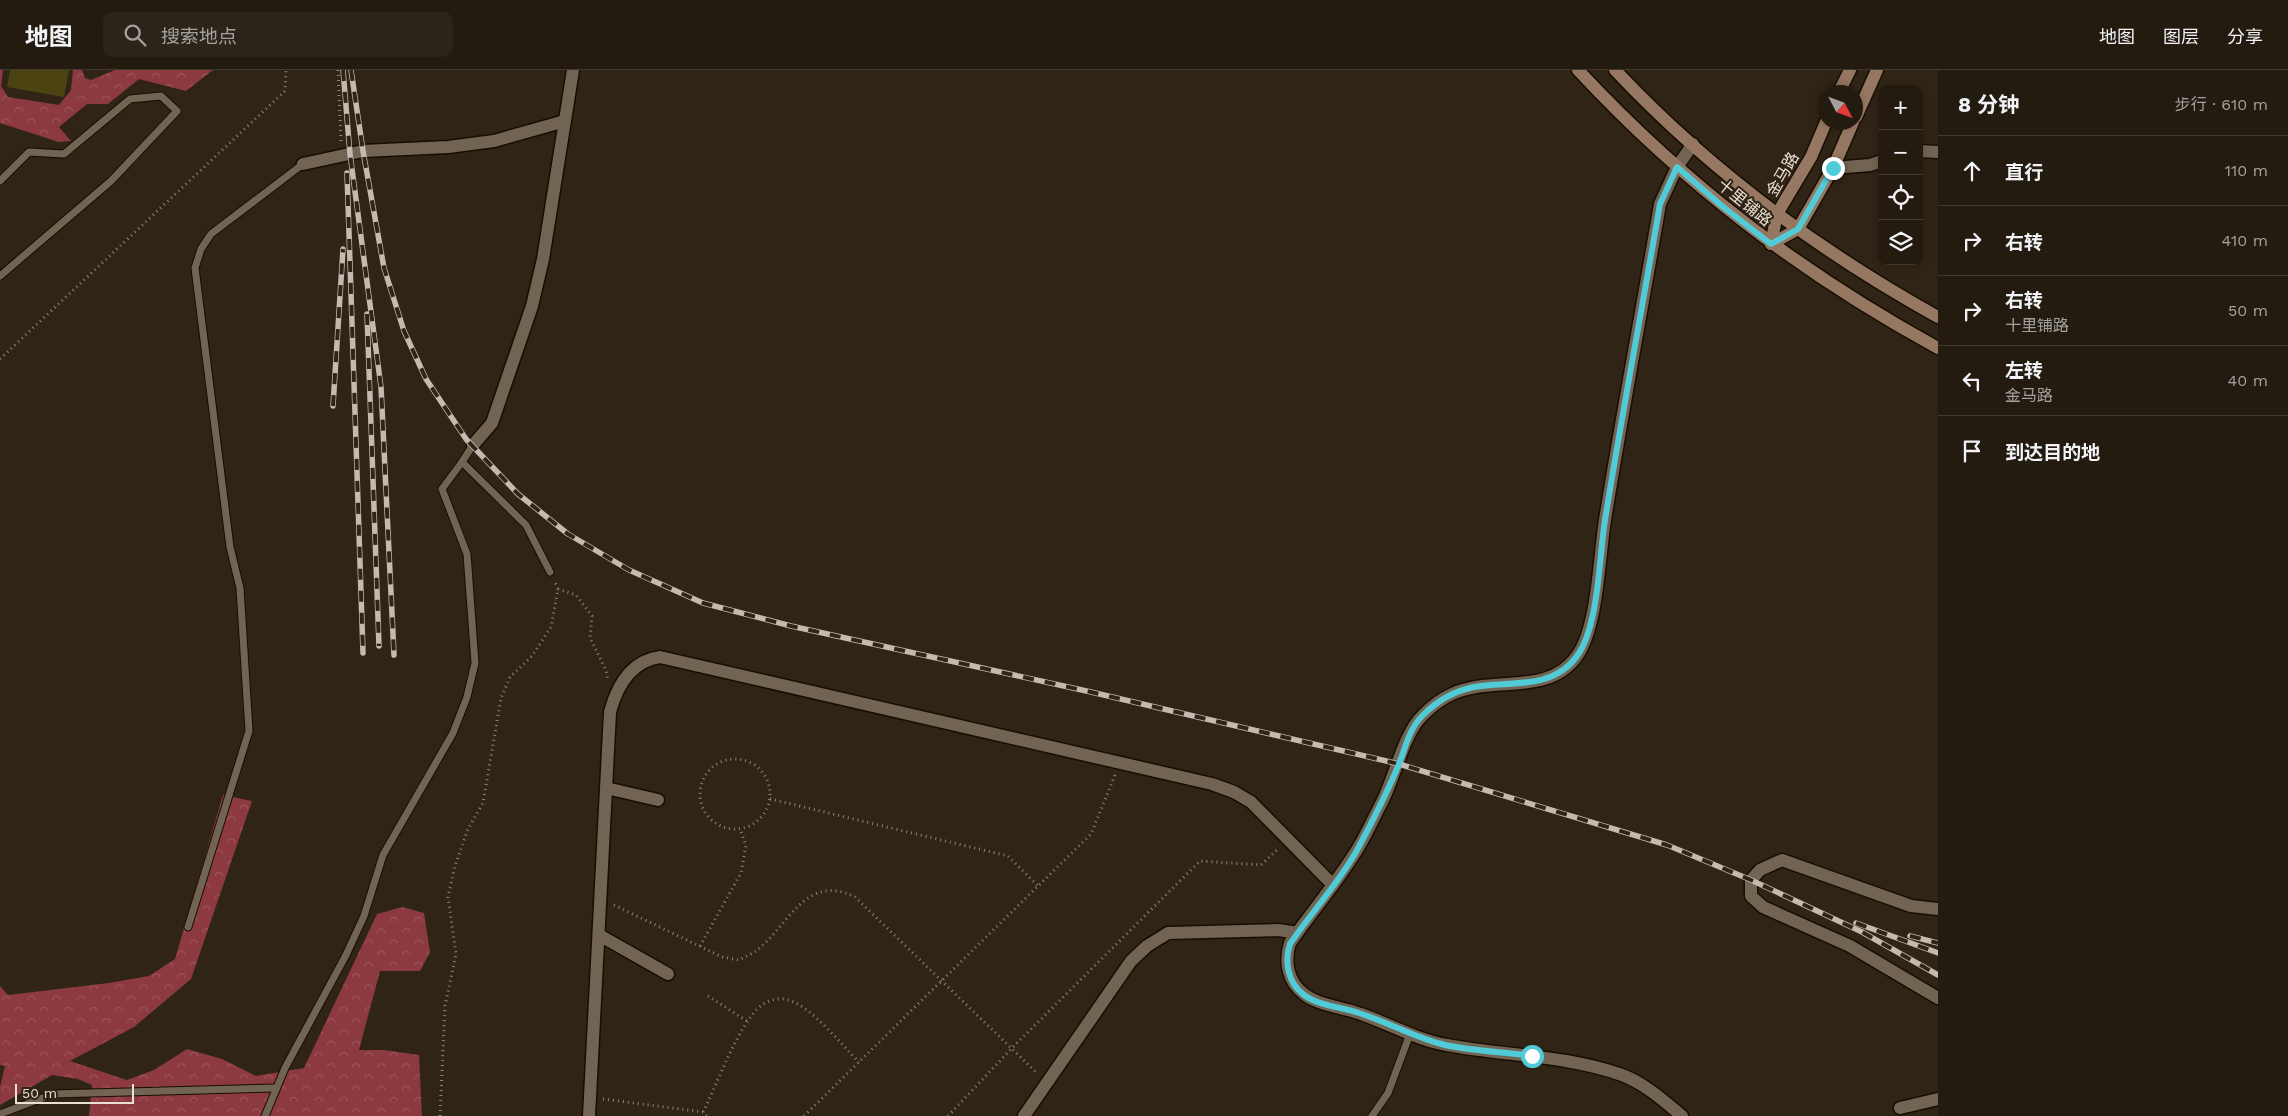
<!DOCTYPE html>
<html lang="zh">
<head>
<meta charset="utf-8">
<style>
  :root { --surface:#241b10; --page:#2c2419; --text:#f1f3f6; --muted:#a3a19f; --line:#413930 }
  body { margin:0; font-family:"Work Sans","Noto Sans SC",sans-serif; background:var(--page); color:var(--text) }
  .controls { position:absolute; right:15px; top:15px; display:grid; overflow:hidden; border-radius:10px; box-shadow:0 2px 8px #0003 }
  .controls button { width:45px; height:45px; display:grid; place-items:center; padding:0; border:0; border-bottom:1px solid var(--line); background:var(--surface); color:var(--text); font:25px sans-serif }
  .compass { position:absolute; left:1818px; top:15px; width:45px; height:45px; border-radius:50%; background:var(--surface); box-shadow:0 2px 8px #0003; rotate:131deg }
  .scale { position:absolute; left:15px; bottom:12px; width:119px; box-sizing:border-box; padding-left:5px; border:2px solid #e8dfd6; border-top:0; font-size:14px; line-height:18px; white-space:nowrap; color:#e8dfd6; -webkit-text-stroke:4px #302416; paint-order:stroke }
  .stop { position:absolute; width:15px; height:15px; margin:-11px; border:4px solid #52cbd8; border-radius:50%; background:#fff }
  .stop.end { background:#52cbd8; border-color:#fff; box-shadow:0 1px 5px #0008 }
  .list { margin:0; padding:0; list-style:none }
  h2 { display:flex; justify-content:space-between; align-items:center; height:65px; margin:0; padding:0 20px; font-size:21px }
  h2 small { font-size:16px; font-weight:400; color:var(--muted) }
  .list li { display:grid; grid-template-columns:32px 1fr auto; gap:15px; align-items:center; box-sizing:border-box; height:70px; padding:0 20px; border-top:1px solid var(--line) }
  .list b { display:block; font-size:19px; white-space:nowrap }
  .list p { margin:0; font-size:16px; white-space:nowrap; color:var(--muted) }
  .list em { font-size:16px; font-style:normal; color:var(--muted) }
  .icon { flex:none; width:28px; height:28px; fill:none; stroke:currentColor; stroke-width:2; stroke-linecap:round; stroke-linejoin:round }
  .map { position:relative; flex:none; width:1938px; height:1046px; overflow:hidden }
  header { display:flex; align-items:center; gap:30px; box-sizing:border-box; height:70px; padding:0 25px; background:var(--surface); border-bottom:1px solid var(--line) }
  header strong { font-size:24px }
  nav { display:flex; gap:28px; margin-inline-start:auto; font-size:18px }
  .search { width:350px; height:45px; background:var(--page); display:flex; align-items:center; gap:12px; box-sizing:border-box; padding:0 18px; border-radius:10px; color:var(--muted); font-size:19px }
  main { display:flex }
  aside { flex:1; background:var(--surface) }
  .map>svg:first-child { display:block }
</style>
</head>
<body>
<header>
<strong>地图</strong>
<div class="search"><svg class="icon" aria-label="search" viewBox="0 0 24 24"><circle cx="10" cy="10" r="6"/><path d="M15 15l6 6"/></svg>搜索地点</div>
<nav><a>地图</a><a>图层</a><a>分享</a></nav>
</header>
<main>
<div class="map">
<svg width="1938" height="1046" viewBox="0 0 1938 1046">
  <defs>
    <pattern id="forest-crowns" width="20" height="18" patternUnits="userSpaceOnUse" patternTransform="scale(1.25)"><rect width="20" height="18" fill="#8c393f"/><path d="M2 6a3 3 0 1 1 6 0M12 15a3 3 0 1 1 6 0" fill="none" stroke="#9c555a"/></pattern>
  </defs>
  <rect width="100%" height="100%" fill="#302416"/>
  <g fill="url(#forest-crowns)">
    <polygon points="0,0 3,0 1,16 8,27 59,35 71,20 73,0 82,0 85,8 91,10 115,0 213,0 186,21 139,9 108,34 87,34 59,57 71,71 59,72 0,53"/>
    <polygon points="223,725 252,731 191,909 134,957 70,991 127,1010 154,1000 187,979 222,989 256,1006 304,998 377,844 402,837 424,843 430,882 420,901 380,901 359,980 384,980 419,985 422,1046 89,1046 92,1015 78,1009 52,1005 0,1035 0,1017 5,996 0,995 0,916 8,925 109,913 149,906 175,889"/>
  </g>
  <polygon fill="#4c4312" points="10,0 69,0 64,27 7,17"/>
  <g fill="none" stroke-linecap="round" stroke-linejoin="round">
    <g stroke="#180d02" stroke-width="9">
      <g id="lane">
        <polyline points="0,111 29,82 64,84 130,29 161,26 177,41 111,111 0,206"/>
        <polyline points="473,375 462,392 526,455 550,502"/>
        <polyline points="188,857 249,661 240,518 230,477 195,198 201,179 211,164 303,94"/>
        <polyline points="0,1044 53,1024 276,1018"/>
        <polyline points="265,1046 285,998 346,885 364,846 383,785 453,663 467,627 475,593 467,484 442,419 462,392"/>
        <polyline points="1372,1046 1388,1023 1410,964"/>
      </g>
    </g>
    <g stroke="#180d02" stroke-width="15">
      <g id="street">
        <polyline points="1919,81 1938,82"/>
        <polyline points="303,94 363,81 448,77 494,71 565,51"/>
        <polyline points="1833,98 1870,95 1882,91"/>
        <polyline points="473,375 492,353 532,236 543,189 573,0"/>
        <polyline points="606,718 658,730"/>
        <polyline points="1938,839 1911,836 1782,790 1760,800 1751,810 1751,826 1763,837 1850,876 1938,928"/>
        <polyline points="599,865 668,904"/>
        <polyline points="1900,1038 1938,1029"/>
        <path d="M589 1046 610 642C617 616 631 591 660 587L1212 714 1234 722 1251 732 1333 815"/>
        <polyline points="1024,1046 1131,891 1147,876 1168,863 1279,860 1297,863"/>
        <path d="M1682 1046C1664 1031 1644 1013 1622 1005 1566 985 1505 986 1447 975 1417 970 1390 954 1361 944 1343 937 1319 936 1304 924 1288 912 1284 892 1290 873 1310 844 1334 816 1353 786 1364 770 1372 751 1381 734 1395 708 1403 664 1423 645 1431 637 1441 629 1452 624 1493 605 1548 627 1577 586 1598 556 1599 487 1605 450 1622 344 1642 239 1660 134L1677 97 1693 74"/>
      </g>
    </g>
    <g stroke="#180d02" stroke-width="15">
      <g id="secondary">
        <path d="M1578 0C1685 115 1801 203 1938 278"/>
        <path d="M1615 0C1708 99 1819 181 1938 247"/>
        <polyline points="1839,22 1850,0"/>
        <polyline points="1856,47 1877,0"/>
        <polyline points="1771,174 1798,159 1833,98 1853,52"/>
        <polyline points="1771,174 1777,144 1811,87 1826,52"/>
      </g>
    </g>
    <g stroke="#8e8479" stroke-width="3" stroke-dasharray="1 4" stroke-linecap="butt">
      <polyline points="338,0 341,72"/>
      <polyline points="0,289 285,21 286,0"/>
      <polyline points="558,519 576,525 592,546 590,568 606,600 608,611"/>
      <circle cx="735" cy="724" r="35"/>
      <polyline points="770,729 1008,786 1038,816"/>
      <path d="M614 835 722 887 739 890C745 887 751 884 756 881 789 856 805 802 855 827L1038 1004"/>
      <polyline points="700,876 741,803 746,775 740,759"/>
      <polyline points="708,926 747,951"/>
      <polyline points="603,1029 703,1042 707,1046"/>
      <path d="M703 1042C717 1015 739 952 762 935 770 929 782 927 791 931 812 938 842 975 859 992"/>
      <polyline points="440,1046 445,936 456,884 448,827 455,796 468,759 483,733 501,628 510,607 532,586 551,557 558,519 554,510"/>
      <polyline points="804,1046 1091,764 1115,705"/>
      <polyline points="948,1046 1013,977 1200,791 1261,795 1279,778"/>
    </g>
    <use href="#lane" stroke="#726453" stroke-width="7"/>
    <use href="#street" stroke="#726453" stroke-width="12"/>
    <use href="#secondary" stroke="#967761" stroke-width="12"/>
    <g stroke="#c3bab0" stroke-width="5.5">
      <g id="rail">
        <polyline points="343,0 350,84 381,317 394,585"/>
        <polyline points="351,0 363,81 384,198 404,261 426,309 466,369 518,424 568,464 629,500 703,533 791,556 1091,622 1399,694 1667,775 1751,810 1862,862 1938,905"/>
        <polyline points="347,103 363,583"/>
        <polyline points="367,244 379,576"/>
        <polyline points="333,336 343,179"/>
        <polyline points="1856,853 1938,883"/>
        <polyline points="1910,866 1938,873"/>
      </g>
    </g>
    <use href="#rail" stroke="#302416" stroke-width="4" stroke-dasharray="11" stroke-linecap="butt"/>
  </g>
  <g fill="none" stroke-linecap="round" stroke-linejoin="round">
    <path stroke="#52cbd8" stroke-width="6" d="M1532 986C1504 982 1473 981 1445 975 1415 968 1388 952 1359 943 1342 937 1319 936 1304 925 1288 913 1284 892 1290 874 1311 843 1337 815 1356 782 1370 756 1384 729 1396 701 1405 682 1407 661 1423 645 1437 631 1454 621 1474 617 1510 611 1553 620 1577 586 1599 556 1599 487 1605 450 1622 344 1642 239 1660 134L1677 97 1722 136 1771 174 1798 159 1833 98"/>
  </g>
  <g text-anchor="middle" stroke-width="4" stroke-linejoin="round" paint-order="stroke">
    <g font-size="16" fill="#e8dfd6" stroke="#302416">
      <text transform="translate(1782 104) rotate(-60)" y="6">金马路</text>
      <text transform="translate(1745 132) rotate(39)" y="6">十里铺路</text>
    </g>
  </g>
</svg>
<div class="controls">
<button>+</button>
<button>−</button>
<button><svg class="icon" aria-label="locate" viewBox="0 0 24 24"><circle cx="12" cy="12" r="6"/><path d="M12 2v4M12 18v4M2 12h4M18 12h4"/></svg></button>
<button><svg class="icon" aria-label="layers" viewBox="0 0 24 24"><path d="M12 4l9 5-9 5-9-5zM3 14l9 5 9-5"/></svg></button>
</div>
<svg class="compass" viewBox="-18 -18 36 36"><path d="M0-13l5 13h-10z" fill="#e53935"/><path d="M0 13l5-13h-10z" fill="#a3a19f"/></svg>
<div class="scale">50 m</div>
<div class="stop" style="left:1532px;top:986px"></div>
<div class="stop end" style="left:1833px;top:98px"></div>
</div>
<aside>
<h2>8 分钟<small>步行 · 610 m</small></h2>
<ul class="list">
<li><svg class="icon" aria-label="ahead" viewBox="0 0 24 24"><path d="M12 20V5M6 11l6-6 6 6"/></svg><div><b>直行</b></div><em>110 m</em></li>
<li><svg class="icon" aria-label="right" viewBox="0 0 24 24"><path d="M7 20v-9h11M14 6l5 5-5 5"/></svg><div><b>右转</b></div><em>410 m</em></li>
<li><svg class="icon" aria-label="right" viewBox="0 0 24 24"><path d="M7 20v-9h11M14 6l5 5-5 5"/></svg><div><b>右转</b><p>十里铺路</p></div><em>50 m</em></li>
<li><svg class="icon" aria-label="left" viewBox="0 0 24 24"><path d="M17 20v-9H6M10 6l-5 5 5 5"/></svg><div><b>左转</b><p>金马路</p></div><em>40 m</em></li>
<li><svg class="icon" aria-label="arrive" viewBox="0 0 24 24"><path d="M6 21V4h12l-3 4 3 4H6"/></svg><div><b>到达目的地</b></div></li>
</ul>
</aside>
</main>
</body>
</html>
